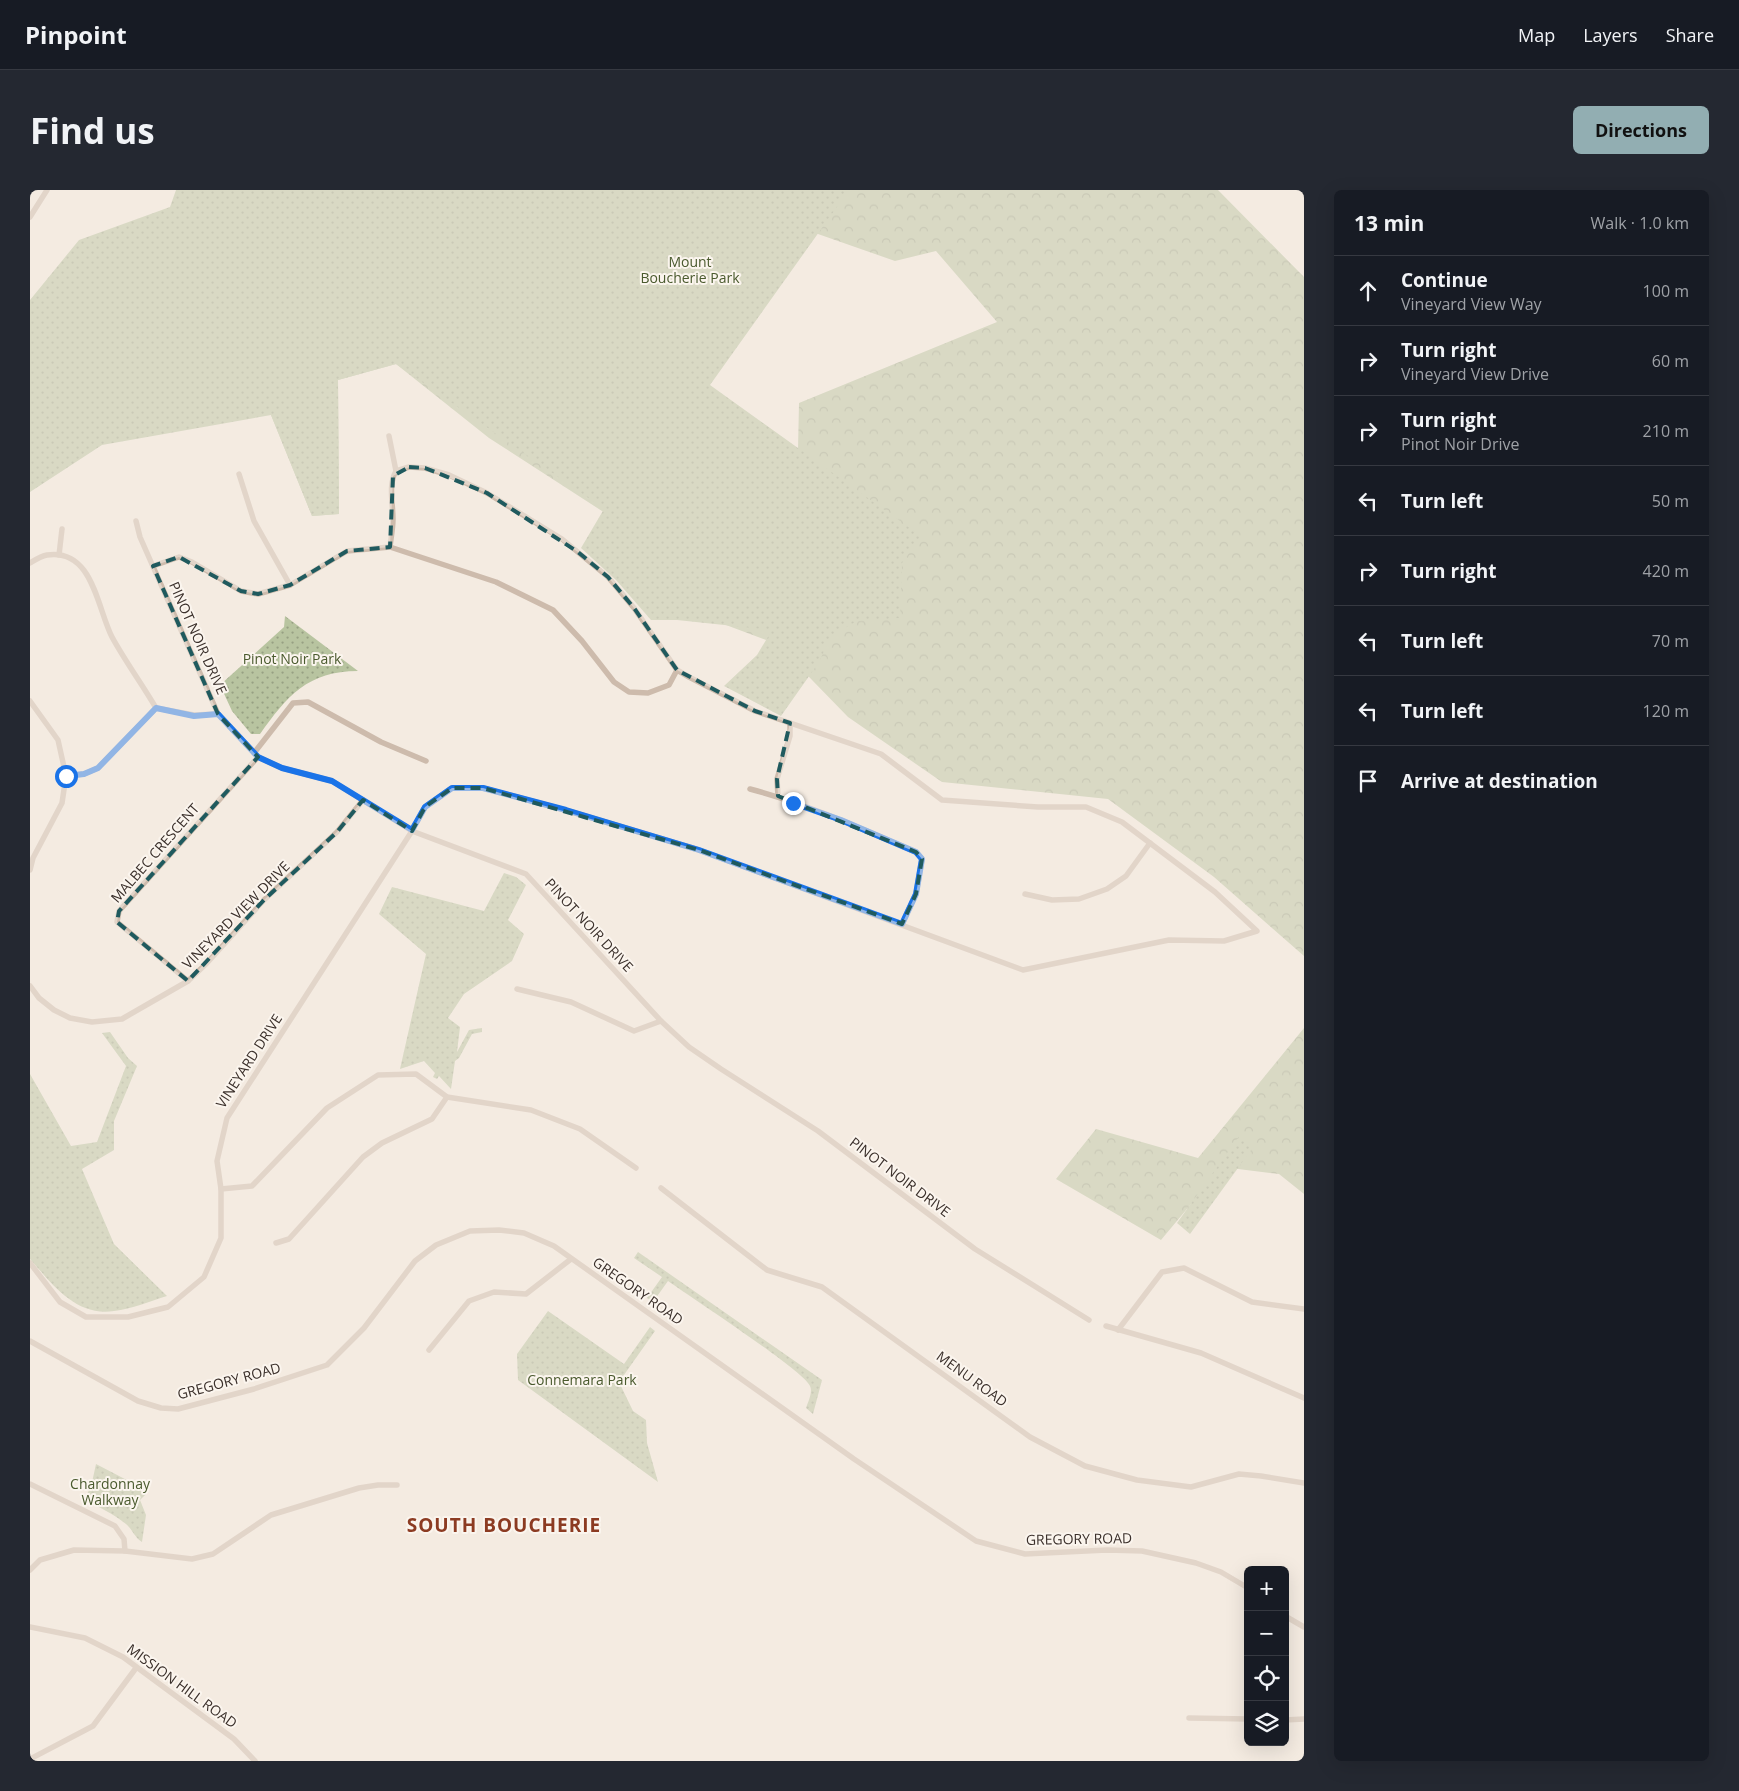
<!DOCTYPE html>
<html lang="en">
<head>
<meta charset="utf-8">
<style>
  :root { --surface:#171b24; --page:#242831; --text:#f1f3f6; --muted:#9ea1a6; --line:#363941; --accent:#92aeb2 }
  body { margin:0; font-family:"Open Sans",sans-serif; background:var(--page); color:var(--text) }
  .controls { position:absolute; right:15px; bottom:15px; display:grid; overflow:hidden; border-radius:8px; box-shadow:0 5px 20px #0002 }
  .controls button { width:45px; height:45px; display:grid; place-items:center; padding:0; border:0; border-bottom:1px solid var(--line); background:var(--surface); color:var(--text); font:25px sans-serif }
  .stop { position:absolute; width:15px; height:15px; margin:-11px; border:4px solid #1a73e8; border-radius:50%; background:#fff }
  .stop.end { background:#1a73e8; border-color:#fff; box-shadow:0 1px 5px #0008 }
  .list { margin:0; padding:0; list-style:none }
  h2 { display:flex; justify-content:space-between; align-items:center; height:65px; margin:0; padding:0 20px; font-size:21px }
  h2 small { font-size:16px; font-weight:400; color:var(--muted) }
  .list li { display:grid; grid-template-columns:32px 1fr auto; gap:15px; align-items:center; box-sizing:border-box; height:70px; padding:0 20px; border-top:1px solid var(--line) }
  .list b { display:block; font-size:19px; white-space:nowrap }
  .list p { margin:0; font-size:16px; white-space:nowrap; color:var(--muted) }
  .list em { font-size:16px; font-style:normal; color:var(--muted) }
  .icon { flex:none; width:28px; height:28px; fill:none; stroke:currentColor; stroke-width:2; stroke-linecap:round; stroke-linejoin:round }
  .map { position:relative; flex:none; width:1274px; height:1571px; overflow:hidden; border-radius:8px }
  header { display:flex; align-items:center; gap:30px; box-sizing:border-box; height:70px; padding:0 25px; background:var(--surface); border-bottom:1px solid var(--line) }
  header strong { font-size:24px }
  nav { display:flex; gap:28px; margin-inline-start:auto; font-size:18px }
  .intro { display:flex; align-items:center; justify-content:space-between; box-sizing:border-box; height:120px; padding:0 30px }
  h1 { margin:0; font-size:35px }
  .button { padding:12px 22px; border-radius:8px; background:var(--accent); color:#111; font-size:18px; font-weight:700 }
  main { display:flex; gap:30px; padding:0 30px }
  aside { flex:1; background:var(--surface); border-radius:8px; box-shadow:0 5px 20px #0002 }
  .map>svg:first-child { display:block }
</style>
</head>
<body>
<header>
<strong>Pinpoint</strong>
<nav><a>Map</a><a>Layers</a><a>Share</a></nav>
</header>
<div class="intro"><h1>Find us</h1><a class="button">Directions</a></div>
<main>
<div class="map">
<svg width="1274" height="1571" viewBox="0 0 1274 1571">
  <defs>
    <pattern id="forest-crowns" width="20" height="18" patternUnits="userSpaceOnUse" patternTransform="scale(1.25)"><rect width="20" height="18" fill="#b8c4a0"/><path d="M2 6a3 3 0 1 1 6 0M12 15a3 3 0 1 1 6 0" fill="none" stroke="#97a083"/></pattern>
    <pattern id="park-dots" width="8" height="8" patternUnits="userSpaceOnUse" patternTransform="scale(1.25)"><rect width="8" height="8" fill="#b8c4a0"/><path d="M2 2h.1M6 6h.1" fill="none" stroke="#97a083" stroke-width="1.8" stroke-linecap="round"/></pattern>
  </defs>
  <rect width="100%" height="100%" fill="#f4ebe1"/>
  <g fill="url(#forest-crowns)">
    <polygon points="756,0 1188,0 1274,87 1274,766 1184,687 1078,609 912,592 818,527 747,454 688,432 640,365 459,248 366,174 308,190 309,324 282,326 241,225 126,62 767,306 769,213 967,132 906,61 865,71 748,30"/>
    <polygon points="1274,838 1274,1004 1249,984 1192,977 1131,1050 1026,989 1066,939 1168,968"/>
  </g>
  <g fill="url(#park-dots)">
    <polygon points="146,0 819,0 680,195 891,346 872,373 870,428 827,431 801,446 789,472 751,526 694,496 727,465 742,440 647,430 621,430 586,390 551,358 574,319 366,174 308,190 309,324 282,326 241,225 72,255 0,302 0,110 49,50 140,17"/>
    <path d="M255 426 328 481C278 481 257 506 230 544H221L202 521 190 495 254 437Z"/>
    <polygon points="474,683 486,687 496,695 478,730 494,744 482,771 434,804 418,828 430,837 427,862 439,840 452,838 452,842 442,844 429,868 425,871 421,899 409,886 407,889 403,887 405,883 394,871 370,879 396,764 349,724 362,697 454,721"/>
    <path d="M80 842 98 868 107 876 84 931V960L52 979 84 1054 137 1106C120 1111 102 1119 84 1121 46 1127 22 1094 0 1069V884L41 956 67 952 96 876 72 843Z"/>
    <polygon points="1210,945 1224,956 1160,1044 1147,1033"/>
    <path d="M608 1062 792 1190 783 1224 776 1218C778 1212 783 1202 780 1196 774 1181 659 1106 638 1091L623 1112 617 1108 632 1087 604 1068Z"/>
    <polygon points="518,1121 594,1174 620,1137 625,1141 589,1192 603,1221 616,1230 617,1253 628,1292 488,1190 487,1164"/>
    <path d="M66 1274 116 1300 117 1303 110 1310 116 1325 112 1352C105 1348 102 1339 96 1334 84 1324 68 1317 54 1309L61 1297Z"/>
  </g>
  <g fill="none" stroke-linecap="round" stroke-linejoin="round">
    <g stroke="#cdbbac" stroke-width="5.5">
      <polyline points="0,27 17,0"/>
      <polyline points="359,246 366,281"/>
      <polyline points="209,284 224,331 260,395"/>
      <polyline points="106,331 110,347 188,524 228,567 252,578 302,591 382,641 496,684 631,831 659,857 691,879 788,941 945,1059 1059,1130"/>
      <polyline points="360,357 466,392 523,420 552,451 584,492 599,502 618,503 639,495 647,480"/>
      <polyline points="29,365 32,339"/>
      <path d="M0 373C5 370 11 366 17 365 63 358 67 418 82 447 95 471 112 494 126 518L164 525 188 524"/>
      <polyline points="0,511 28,550 36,586 32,613 3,668 0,680"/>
      <polyline points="224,563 263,513 278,512 351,552 396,571"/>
      <polyline points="36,586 54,584 68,578 126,518"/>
      <path d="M720 599C777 614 832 639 886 662L892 669 886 704 872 734"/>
      <polyline points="748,606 747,589 760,546 760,533"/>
      <polyline points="995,704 1022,710 1049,709 1077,699 1096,686 1120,653"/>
      <polyline points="158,791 87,732 89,721 228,567"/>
      <polyline points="0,796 9,808 24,820 40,828 62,832 92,829 158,791 177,773 234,710 307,642 333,610"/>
      <polyline points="487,799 541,812 604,841 631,831"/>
      <polyline points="631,998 737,1080 792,1097 1000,1247 1055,1276 1107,1290 1161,1297 1209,1284 1231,1286 1274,1293"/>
      <polyline points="191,999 222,996 297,918 348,885 386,884 417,907 501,920 550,939 606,978"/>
      <polyline points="246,1053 259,1049 333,967 352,953 402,929 417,907"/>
      <path d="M0 1073 30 1112 56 1127H98L138 1117 174 1087 191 1048V999L187 971 197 928 382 641 395 617 422 598H453L535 620 669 660 993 780 1139 750 1194 751 1227 741 1185 702 1092 632 1056 617H1008L912 610 851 564 725 521 659 487 647 480 604 418 578 387 532 349 457 303 419 285 395 278 379 277 366 281C358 295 363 313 363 329 363 338 361 348 360 357L317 361 260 395 228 404 211 401 162 372 149 367 123 376"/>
      <polyline points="1076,1136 1171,1163 1274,1208"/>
      <polyline points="1088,1140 1132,1082 1154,1078 1222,1112 1274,1119"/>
      <polyline points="0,1151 108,1211 131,1218 148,1219 224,1199 297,1175 334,1138 385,1071 406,1055 440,1041 469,1040 494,1043 524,1056 824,1269 946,1351 995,1364 1077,1360 1112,1361 1166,1373 1191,1382 1218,1398"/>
      <polyline points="399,1160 439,1111 464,1102 496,1104 541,1069"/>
      <polyline points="0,1294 85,1336 94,1349 95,1361"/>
      <polyline points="0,1380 10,1370 44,1360 95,1361 162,1369 183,1364 241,1325 329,1298 348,1295 367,1295"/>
      <polyline points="1255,1426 1274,1437"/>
      <polyline points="0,1437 55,1448 93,1467 204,1549 225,1571"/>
      <polyline points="1159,1528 1218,1529"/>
      <polyline points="1255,1530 1274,1529"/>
      <polyline points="0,1569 63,1536 106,1478"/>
    </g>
  </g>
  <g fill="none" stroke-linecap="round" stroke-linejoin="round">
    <polyline stroke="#1a73e8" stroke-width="6" points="36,586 54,584 68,578 126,518 164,526 188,524 228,567 252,578 302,591 382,640 395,617 422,598 453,598 536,620 669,660 872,734 886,704 892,669 886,662 811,630 763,613"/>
  </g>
  <path d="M0 0H1274V1571H0ZM379 277 395 278 457 303 548 362 578 387 604 418 647 480 725 521 760 533 747 589 748 606 886 662 892 669 886 704 872 734 669 660 453 598H422L395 617 382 641 333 610 307 642 234 710 158 791 87 732 89 721 228 567 188 524 123 376 149 367 211 401 228 404 260 395 317 361 360 357 363 286Z" fill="#f4ebe1" fill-opacity=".55" fill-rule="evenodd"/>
  <path fill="none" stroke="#1f5a5e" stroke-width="4" stroke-dasharray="10 6" stroke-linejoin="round" d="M379 277 395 278 457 303 548 362 578 387 604 418 647 480 725 521 760 533 747 589 748 606 886 662 892 669 886 704 872 734 669 660 453 598H422L395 617 382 641 333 610 307 642 234 710 158 791 87 732 89 721 228 567 188 524 123 376 149 367 211 401 228 404 260 395 317 361 360 357 363 286Z"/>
  <g text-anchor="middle" stroke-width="4" stroke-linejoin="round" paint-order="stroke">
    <g font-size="14" fill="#4a5a2e" stroke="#fbf5ee">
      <text x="660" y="77">Mount<tspan x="660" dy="16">Boucherie Park</tspan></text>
      <text x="262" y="474">Pinot Noir Park</text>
      <text x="552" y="1195">Connemara Park</text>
      <text x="80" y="1299">Chardonnay<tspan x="80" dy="16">Walkway</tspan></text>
    </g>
    <g font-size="14" fill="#3b302b" stroke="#fbf5ee">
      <text transform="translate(168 448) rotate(66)" y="5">PINOT NOIR DRIVE</text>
      <text transform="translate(125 663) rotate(-49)" y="5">MALBEC CRESCENT</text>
      <text transform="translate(206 725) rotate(-45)" y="5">VINEYARD VIEW DRIVE</text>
      <text transform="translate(559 735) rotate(47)" y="5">PINOT NOIR DRIVE</text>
      <text transform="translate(219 871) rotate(-57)" y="5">VINEYARD DRIVE</text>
      <text transform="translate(870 987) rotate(37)" y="5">PINOT NOIR DRIVE</text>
      <text transform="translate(608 1101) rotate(35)" y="5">GREGORY ROAD</text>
      <text transform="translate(942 1189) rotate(36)" y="5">MENU ROAD</text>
      <text transform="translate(199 1191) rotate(-15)" y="5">GREGORY ROAD</text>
      <text transform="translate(1049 1349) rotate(-1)" y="5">GREGORY ROAD</text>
      <text transform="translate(152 1496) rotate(36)" y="5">MISSION HILL ROAD</text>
    </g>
    <g font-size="19" font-weight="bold" letter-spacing="1" fill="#8c3b22" stroke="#fbf5ee">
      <text x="474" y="1342">SOUTH BOUCHERIE</text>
    </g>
  </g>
</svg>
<div class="controls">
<button>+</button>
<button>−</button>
<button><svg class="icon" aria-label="locate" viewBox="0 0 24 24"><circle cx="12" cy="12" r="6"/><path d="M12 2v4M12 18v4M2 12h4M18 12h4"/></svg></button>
<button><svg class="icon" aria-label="layers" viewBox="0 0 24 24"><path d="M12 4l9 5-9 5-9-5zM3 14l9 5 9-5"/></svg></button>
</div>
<div class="stop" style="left:36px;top:586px"></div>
<div class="stop end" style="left:763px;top:613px"></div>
</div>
<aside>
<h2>13 min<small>Walk · 1.0 km</small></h2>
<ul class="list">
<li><svg class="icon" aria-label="ahead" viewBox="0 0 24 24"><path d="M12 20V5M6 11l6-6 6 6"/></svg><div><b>Continue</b><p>Vineyard View Way</p></div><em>100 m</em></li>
<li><svg class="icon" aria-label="right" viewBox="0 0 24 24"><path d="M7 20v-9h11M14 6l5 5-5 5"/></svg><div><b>Turn right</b><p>Vineyard View Drive</p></div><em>60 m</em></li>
<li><svg class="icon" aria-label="right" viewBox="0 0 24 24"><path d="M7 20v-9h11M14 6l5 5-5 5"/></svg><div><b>Turn right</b><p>Pinot Noir Drive</p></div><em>210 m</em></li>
<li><svg class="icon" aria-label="left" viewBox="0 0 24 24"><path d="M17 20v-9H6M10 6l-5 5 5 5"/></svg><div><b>Turn left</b></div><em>50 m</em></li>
<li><svg class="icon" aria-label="right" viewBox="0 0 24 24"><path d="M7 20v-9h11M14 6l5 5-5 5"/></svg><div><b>Turn right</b></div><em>420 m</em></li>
<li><svg class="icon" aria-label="left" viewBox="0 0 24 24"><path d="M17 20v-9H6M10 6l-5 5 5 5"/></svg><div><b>Turn left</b></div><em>70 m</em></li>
<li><svg class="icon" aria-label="left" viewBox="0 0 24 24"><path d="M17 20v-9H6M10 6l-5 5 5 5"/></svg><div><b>Turn left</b></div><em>120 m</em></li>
<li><svg class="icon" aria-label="arrive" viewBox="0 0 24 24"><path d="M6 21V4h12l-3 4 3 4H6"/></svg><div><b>Arrive at destination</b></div></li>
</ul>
</aside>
</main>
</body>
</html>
